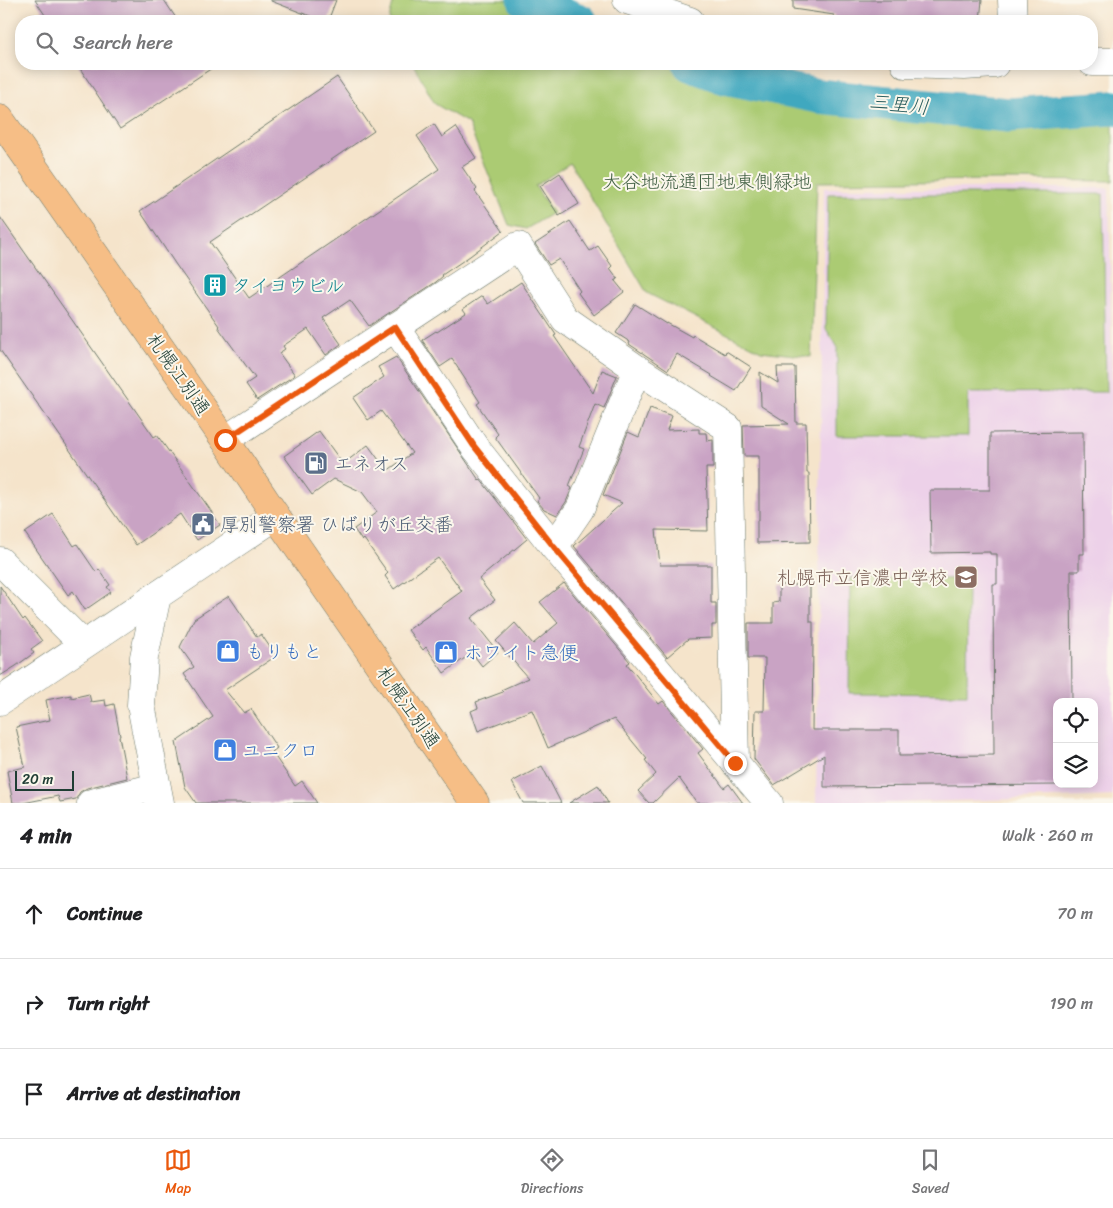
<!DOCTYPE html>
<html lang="en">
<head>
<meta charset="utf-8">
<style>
  :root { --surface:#fff; --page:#f2f2f2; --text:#202124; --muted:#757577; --line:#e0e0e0; --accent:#ea580c }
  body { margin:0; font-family:Sriracha,"Klee One",sans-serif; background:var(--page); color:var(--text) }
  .controls { position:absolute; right:15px; bottom:15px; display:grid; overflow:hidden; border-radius:10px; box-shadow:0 2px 12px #0003 }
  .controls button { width:45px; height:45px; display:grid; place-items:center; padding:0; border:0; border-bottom:1px solid var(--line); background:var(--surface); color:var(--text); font:25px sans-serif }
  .scale { position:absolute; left:15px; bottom:12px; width:59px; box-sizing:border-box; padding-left:5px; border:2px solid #1f3d34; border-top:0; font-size:14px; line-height:18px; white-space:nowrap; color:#1f3d34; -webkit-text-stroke:4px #fbf7ec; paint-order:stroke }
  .stop { position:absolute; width:15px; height:15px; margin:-11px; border:4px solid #ea580c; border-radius:50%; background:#fff }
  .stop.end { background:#ea580c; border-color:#fff; box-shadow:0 1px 5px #0008 }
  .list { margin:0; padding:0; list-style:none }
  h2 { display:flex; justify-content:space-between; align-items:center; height:65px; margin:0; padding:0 20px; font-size:21px }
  h2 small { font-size:16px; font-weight:400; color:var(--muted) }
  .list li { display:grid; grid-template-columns:32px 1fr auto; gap:15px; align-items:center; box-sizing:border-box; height:90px; padding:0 20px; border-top:1px solid var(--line) }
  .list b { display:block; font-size:19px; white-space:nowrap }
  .list em { font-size:16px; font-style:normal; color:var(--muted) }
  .icon { flex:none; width:28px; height:28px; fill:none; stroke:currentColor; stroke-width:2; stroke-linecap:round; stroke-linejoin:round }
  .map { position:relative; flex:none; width:1113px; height:803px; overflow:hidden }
  .search { position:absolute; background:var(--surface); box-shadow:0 2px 12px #0003; left:15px; right:15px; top:15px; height:55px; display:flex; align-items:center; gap:12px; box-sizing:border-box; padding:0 18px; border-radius:20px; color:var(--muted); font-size:19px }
  .sheet { height:335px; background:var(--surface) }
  nav { display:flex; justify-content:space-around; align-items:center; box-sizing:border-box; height:70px; border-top:1px solid var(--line); background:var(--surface); font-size:14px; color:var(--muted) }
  nav a { display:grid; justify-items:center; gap:2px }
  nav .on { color:var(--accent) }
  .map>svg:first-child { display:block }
</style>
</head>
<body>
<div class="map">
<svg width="1113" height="803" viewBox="0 0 1113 803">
  <rect width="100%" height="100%" fill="#fbf7ec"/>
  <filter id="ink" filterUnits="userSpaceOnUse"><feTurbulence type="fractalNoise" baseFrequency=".02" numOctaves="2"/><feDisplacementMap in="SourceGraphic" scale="10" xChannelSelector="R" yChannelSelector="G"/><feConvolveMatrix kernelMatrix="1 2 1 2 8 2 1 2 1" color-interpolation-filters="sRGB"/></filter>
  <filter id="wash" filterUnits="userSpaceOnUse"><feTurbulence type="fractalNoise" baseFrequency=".0096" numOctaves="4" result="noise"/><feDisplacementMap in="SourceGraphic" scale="20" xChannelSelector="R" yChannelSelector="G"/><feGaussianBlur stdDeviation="1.12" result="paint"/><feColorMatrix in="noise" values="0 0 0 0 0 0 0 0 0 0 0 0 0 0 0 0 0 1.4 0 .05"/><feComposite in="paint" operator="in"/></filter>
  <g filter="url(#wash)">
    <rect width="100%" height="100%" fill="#f5e4cb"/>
    <path fill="#edd1e9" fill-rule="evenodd" d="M824 188H1109L1113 452V796L888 803H816ZM1057 702H1094V784H1057Z"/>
    <g fill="#abcb73" stroke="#658454">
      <polygon points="394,0 516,0 578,21 390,21 389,19"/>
      <polygon points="413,64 703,64 815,102 959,122 1113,117 1113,181 997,180 817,182 811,357 761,351 647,293 570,163 535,186 553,213 526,229 509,225 468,123 435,104"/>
      <polygon points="828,194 1103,194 1106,392 968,393 968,436 837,436 837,346 826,329"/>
      <polygon points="850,578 968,579 967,694 849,693"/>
    </g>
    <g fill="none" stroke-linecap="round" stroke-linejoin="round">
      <g stroke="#3fa8bf" stroke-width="35">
        <polyline points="525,0 580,21"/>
        <polyline points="690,64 725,77 818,96 1008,115 1113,108"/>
      </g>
    </g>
    <g id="blocks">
      <g fill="#c9a3c4">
        <polygon points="35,0 164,0 178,21 49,21"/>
        <polygon points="271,0 336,0 328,21 323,21 271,1"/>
        <polygon points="793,0 982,0 980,21 856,21 834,18 834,15 793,9"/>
        <polygon points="77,64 218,64 120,129"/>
        <polygon points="337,77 374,131 210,242 249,298 439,169 417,136 434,124 442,137 456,127 476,158 462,167 477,189 475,191 503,231 470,256 442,275 443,276 436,282 369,326 350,300 323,318 341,344 326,355 308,329 283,346 285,349 279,353 295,375 257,400 246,384 255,378 218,327 219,326 176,265 140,211"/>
        <polygon points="560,173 579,204 559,216 540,186"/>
        <polygon points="0,217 154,437 157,435 209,508 220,525 197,540 180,514 136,545 0,350"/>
        <polygon points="570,221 590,251 598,246 612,266 610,268 618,279 615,281 624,292 594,315 578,293 580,291 559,259 549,265 535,244"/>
        <polygon points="521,282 556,335 554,336 593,393 602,370 617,376 604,408 595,404 579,447 584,449 569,486 572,488 566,502 557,515 544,509 537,501 539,498 495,437 498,434 477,404 480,402 452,359 440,367 422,340 436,331 437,332 466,313 463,309 482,296 488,304"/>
        <polygon points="635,304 667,324 667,323 692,337 693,335 725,354 726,351 751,367 736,391 711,376 712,375 677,354 668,370 629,344 630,342 616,333"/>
        <polygon points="396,357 479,480 480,479 527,539 479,579 495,600 471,618 498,652 482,666 472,653 444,673 426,647 423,650 408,630 462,591 438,558 394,589 385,576 388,573 364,539 362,541 354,529 377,512 362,492 334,479 312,495 284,456 319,431 343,464 368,445 387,471 412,453 381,411 368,420 353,398 384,377 378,367"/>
        <polygon points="777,367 795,367 796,423 806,423 807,473 809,473 810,542 757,543 757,520 759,520 759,456 744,456 743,425 789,424 761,406 760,372 778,383"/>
        <polygon points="650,408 672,416 667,430 699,429 699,433 706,433 707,441 713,440 713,468 706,468 708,531 656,530 660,565 711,565 711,603 716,603 716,625 712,625 712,638 688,639 667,657 574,546 622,503 603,495 628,432 639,437"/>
        <polygon points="1083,432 1084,554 1079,554 1079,571 1071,571 1072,702 1057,702 1057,785 824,787 824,755 774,785 754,759 755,711 764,711 765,658 748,658 748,623 773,623 773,603 779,602 779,585 810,585 810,622 813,622 813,642 812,730 899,730 899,756 994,755 993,584 997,584 997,554 990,554 990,552 931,553 930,490 990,490 990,433"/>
        <polygon points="53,514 74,546 77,544 96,572 99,569 110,585 107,587 111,592 85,610 73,591 68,595 25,533"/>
        <polygon points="564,583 630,662 627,664 659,704 663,701 703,749 698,753 724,788 729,784 743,803 697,803 679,778 653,803 649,803 638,791 656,774 645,760 647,759 614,719 548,748 532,710 478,731 471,711 478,708 476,702 503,692 501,690 528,678 496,641 515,623 533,644 558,623 540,602"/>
        <polygon points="0,586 23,620 25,618 42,641 31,649 34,653 16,666 0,676"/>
        <polygon points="229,596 257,637 261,634 276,656 225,690 244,713 251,709 277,748 272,752 295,786 302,781 317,803 196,803 185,787 176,742 213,717 184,674 194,667 180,647 194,619"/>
        <polygon points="89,694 91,702 105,700 106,706 114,704 120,736 119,736 127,778 87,788 80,792 76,799 60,802 58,796 23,803 13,803 7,771 25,767 16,727 50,720 46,700 71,695 71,698"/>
        <polygon points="542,766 561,803 523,803 512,782"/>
        <polygon points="598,785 608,803 569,803"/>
      </g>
    </g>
  </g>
  <g filter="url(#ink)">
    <use href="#blocks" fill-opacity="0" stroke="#6a7769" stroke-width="1"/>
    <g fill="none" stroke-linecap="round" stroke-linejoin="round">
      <g stroke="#6a7769" stroke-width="29">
        <g id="minor">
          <polyline points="627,0 690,21"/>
          <polyline points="1012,0 1013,21"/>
          <polyline points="1092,62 1113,62"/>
          <polyline points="905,64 964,66 995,64"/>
          <polyline points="395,327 474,446 554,547 769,803"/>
          <polyline points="225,440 518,246 565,319 637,369 728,428 735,763"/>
          <polyline points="554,547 580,509 637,369"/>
          <polyline points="0,561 83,644"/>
          <polyline points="157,596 144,657 141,705 160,803"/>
          <polyline points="0,701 276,516"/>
          <polyline points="91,803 156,787"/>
        </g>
      </g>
      <g stroke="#6a7769" stroke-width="29">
        <polyline id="highway" points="0,119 225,440 276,516 475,803"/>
      </g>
      <use href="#minor" stroke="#fff" stroke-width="28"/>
      <use href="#highway" stroke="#f6be86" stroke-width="28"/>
    </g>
  </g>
  <g fill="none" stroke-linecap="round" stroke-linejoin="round" filter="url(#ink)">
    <polyline stroke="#ea580c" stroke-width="6" points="225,440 395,327 474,446 554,547 735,763"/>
  </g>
  <defs>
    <g id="building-square" transform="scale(1.25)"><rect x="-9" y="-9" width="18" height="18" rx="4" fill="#0f9aa8" stroke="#fbf7ec"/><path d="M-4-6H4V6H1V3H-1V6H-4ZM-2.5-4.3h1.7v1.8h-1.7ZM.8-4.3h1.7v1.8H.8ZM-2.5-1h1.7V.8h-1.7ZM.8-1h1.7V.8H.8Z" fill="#fff"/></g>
    <g id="fuel-square" transform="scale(1.25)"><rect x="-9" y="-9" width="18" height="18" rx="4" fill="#5c6f8a" stroke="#fbf7ec"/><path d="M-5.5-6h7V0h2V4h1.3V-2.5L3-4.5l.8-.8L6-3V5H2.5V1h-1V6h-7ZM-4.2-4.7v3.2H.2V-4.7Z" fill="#fff"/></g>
    <g id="civic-square" transform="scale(1.25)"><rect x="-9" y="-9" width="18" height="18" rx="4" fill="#5c6f8a" stroke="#fbf7ec"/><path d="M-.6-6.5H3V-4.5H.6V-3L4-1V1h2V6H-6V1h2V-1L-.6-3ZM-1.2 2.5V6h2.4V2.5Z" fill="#fff"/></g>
    <g id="school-square" transform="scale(1.25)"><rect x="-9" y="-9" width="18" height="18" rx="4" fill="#8d6e63" stroke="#fbf7ec"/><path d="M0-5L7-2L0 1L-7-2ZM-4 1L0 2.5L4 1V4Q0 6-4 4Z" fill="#fff"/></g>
    <g id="shop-square" transform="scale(1.25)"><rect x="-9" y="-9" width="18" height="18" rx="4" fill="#3f7fe0" stroke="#fbf7ec"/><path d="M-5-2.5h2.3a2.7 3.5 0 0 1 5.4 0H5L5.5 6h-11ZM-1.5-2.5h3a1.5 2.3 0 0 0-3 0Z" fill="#fff"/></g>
  </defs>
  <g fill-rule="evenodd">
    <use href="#building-square" x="215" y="285"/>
    <use href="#fuel-square" x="316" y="463"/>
    <use href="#civic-square" x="203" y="524"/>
    <use href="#school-square" x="966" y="577"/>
    <use href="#shop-square" x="228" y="651"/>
    <use href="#shop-square" x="446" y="652"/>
    <use href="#shop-square" x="225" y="750"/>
  </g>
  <g text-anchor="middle" stroke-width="4" stroke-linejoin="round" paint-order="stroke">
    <g font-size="19" fill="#426044" stroke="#fbf7ec">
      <text x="707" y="188">大谷地流通団地東側緑地</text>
    </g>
    <g font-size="19" fill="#0d838f" stroke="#fbf7ec" text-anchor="start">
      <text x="232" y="292">タイヨウビル</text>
    </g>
    <g font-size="19" fill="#1f3d34" stroke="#fbf7ec">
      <text transform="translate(179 374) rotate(55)" y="7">札幌江別通</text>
      <text transform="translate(409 707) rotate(55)" y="7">札幌江別通</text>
    </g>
    <g font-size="19" fill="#4e5e75" stroke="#fbf7ec" text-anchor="start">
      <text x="334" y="470">エネオス</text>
      <text x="220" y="531">厚別警察署 ひばりが丘交番</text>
    </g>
    <g font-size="19" fill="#785e54" stroke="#fbf7ec" text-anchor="end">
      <text x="948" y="584">札幌市立信濃中学校</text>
    </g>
    <g font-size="19" fill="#366cbe" stroke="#fbf7ec" text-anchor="start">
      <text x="246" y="658">もりもと</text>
      <text x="464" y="659">ホワイト急便</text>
      <text x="242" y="757">ユニクロ</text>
    </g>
    <g font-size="20" font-style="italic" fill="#295d5e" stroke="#fbf7ec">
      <text transform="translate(899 104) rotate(6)" y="7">三里川</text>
    </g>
  </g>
</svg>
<div class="controls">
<button><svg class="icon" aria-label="locate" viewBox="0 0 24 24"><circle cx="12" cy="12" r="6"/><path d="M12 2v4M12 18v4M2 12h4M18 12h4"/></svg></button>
<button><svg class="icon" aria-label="layers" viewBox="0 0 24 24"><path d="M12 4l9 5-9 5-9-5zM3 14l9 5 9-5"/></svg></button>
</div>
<div class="scale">20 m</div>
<div class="stop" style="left:225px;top:440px"></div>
<div class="stop end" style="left:735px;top:763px"></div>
<div class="search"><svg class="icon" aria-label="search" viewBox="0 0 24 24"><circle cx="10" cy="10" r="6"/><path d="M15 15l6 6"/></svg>Search here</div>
</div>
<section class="sheet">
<h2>4 min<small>Walk · 260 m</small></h2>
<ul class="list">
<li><svg class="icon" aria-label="ahead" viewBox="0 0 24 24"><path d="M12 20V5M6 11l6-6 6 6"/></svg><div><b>Continue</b></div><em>70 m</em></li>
<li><svg class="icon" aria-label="right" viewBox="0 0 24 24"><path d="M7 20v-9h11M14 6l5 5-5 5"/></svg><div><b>Turn right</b></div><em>190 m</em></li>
<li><svg class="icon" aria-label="arrive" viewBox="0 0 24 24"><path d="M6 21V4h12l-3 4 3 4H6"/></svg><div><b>Arrive at destination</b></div></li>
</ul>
</section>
<nav>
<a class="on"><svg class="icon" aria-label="map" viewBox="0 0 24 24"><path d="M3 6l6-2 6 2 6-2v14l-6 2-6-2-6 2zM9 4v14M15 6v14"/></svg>Map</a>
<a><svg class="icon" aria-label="directions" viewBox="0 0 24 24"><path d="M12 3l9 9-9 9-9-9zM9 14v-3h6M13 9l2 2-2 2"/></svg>Directions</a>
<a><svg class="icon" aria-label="saved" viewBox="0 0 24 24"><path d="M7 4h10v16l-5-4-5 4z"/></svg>Saved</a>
</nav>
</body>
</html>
